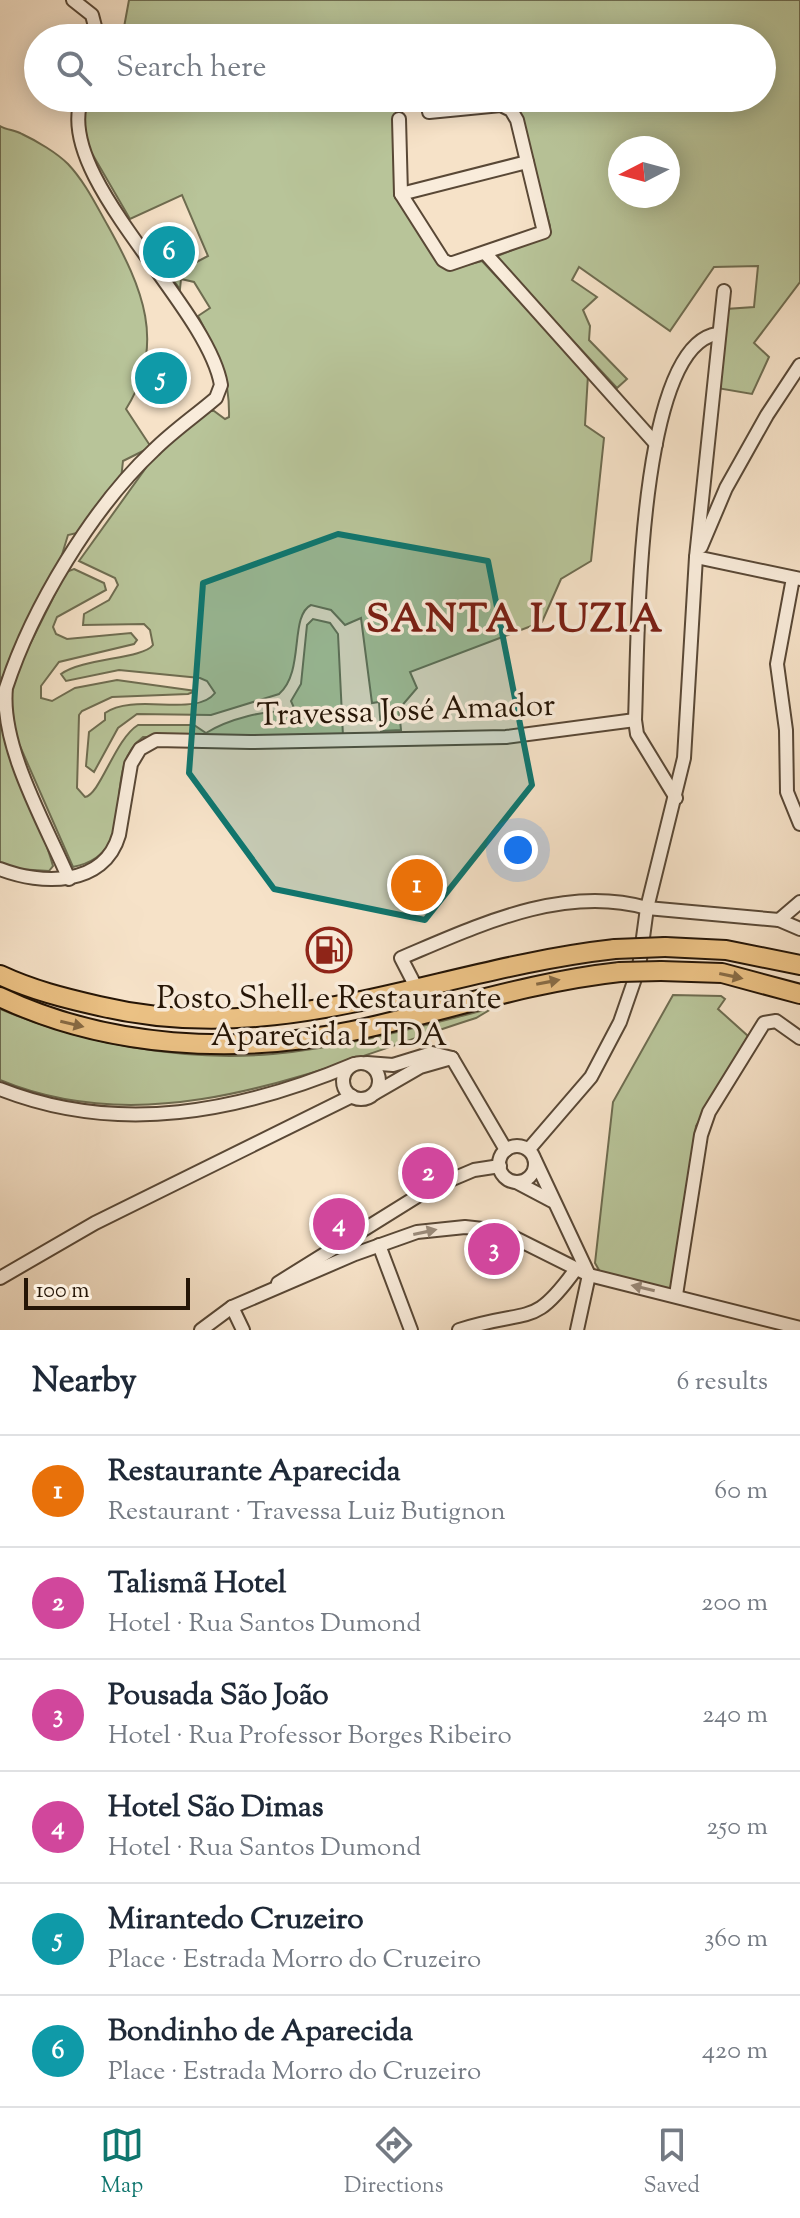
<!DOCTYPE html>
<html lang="en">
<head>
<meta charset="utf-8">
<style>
  :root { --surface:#fff; --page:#f2f2f3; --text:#1f2937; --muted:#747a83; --line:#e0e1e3; --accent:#0f766e }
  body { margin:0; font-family:"Sorts Mill Goudy",serif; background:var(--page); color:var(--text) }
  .compass { position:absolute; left:608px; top:136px; width:72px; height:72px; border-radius:50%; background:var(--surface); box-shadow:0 4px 20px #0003; rotate:264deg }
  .scale { position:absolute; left:24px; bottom:20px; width:166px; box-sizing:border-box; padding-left:8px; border:4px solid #251506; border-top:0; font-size:22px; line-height:28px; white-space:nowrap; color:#251506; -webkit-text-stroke:6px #f9ecdb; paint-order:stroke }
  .you { position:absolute; left:518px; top:850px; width:28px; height:28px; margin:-20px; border:6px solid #fff; border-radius:50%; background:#1a73e8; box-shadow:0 0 0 12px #1a73e833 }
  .badge { display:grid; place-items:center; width:52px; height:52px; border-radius:50%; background:var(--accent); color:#fff; font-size:26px; font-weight:700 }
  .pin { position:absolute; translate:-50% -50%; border:4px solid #fff; box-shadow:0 2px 8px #0006 }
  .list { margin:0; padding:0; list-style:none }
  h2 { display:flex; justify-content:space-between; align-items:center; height:104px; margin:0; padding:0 32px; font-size:34px }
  h2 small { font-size:26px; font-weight:400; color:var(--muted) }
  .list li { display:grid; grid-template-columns:52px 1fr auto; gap:24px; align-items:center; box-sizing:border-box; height:112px; padding:0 32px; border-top:2px solid var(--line) }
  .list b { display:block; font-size:30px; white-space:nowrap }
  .list p { margin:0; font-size:26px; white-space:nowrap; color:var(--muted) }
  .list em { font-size:26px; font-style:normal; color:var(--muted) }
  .icon { flex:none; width:44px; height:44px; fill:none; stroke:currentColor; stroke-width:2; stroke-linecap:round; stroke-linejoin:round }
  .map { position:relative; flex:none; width:800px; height:1330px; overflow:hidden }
  .search { position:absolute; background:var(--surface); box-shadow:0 4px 20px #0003; left:24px; right:24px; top:24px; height:88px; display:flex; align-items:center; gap:20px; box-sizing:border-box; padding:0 28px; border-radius:44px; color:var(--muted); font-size:30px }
  .sheet { height:776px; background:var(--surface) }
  nav { display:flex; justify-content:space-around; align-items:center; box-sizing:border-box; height:112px; border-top:2px solid var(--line); background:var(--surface); font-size:22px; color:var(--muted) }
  nav a { display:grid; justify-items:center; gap:4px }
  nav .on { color:var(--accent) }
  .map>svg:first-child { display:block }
</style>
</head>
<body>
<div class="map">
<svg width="800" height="1330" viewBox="0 0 800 1330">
  <rect width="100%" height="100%" fill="#f6e2c8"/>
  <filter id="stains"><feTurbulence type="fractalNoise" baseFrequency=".0025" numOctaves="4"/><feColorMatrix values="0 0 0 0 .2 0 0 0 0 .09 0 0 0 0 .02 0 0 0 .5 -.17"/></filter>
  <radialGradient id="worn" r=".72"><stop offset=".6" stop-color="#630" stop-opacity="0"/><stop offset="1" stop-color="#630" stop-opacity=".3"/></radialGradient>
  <g fill="#b8c499" stroke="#6e6c50" stroke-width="2" fill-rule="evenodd">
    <path d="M129 0H800V282L754 343 769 357 752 394 717 388 726 309 754 307 758 266 714 267 670 331 579 267 572 280 597 297 583 310 590 326 589 340 627 379 617 388 495 257 549 235 550 226 520 114 498 100 411 106 410 100 397 101 393 145 399 203 442 265 451 269 482 261 588 375 585 425 604 438 591 561 561 579 542 622 410 672 417 688 399 709 401 730 381 731 379 702 372 703 361 618 345 625 331 610 311 605C289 616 305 672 279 694L211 715 137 714 118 728 94 772 86 766 89 732 105 720V713C134 692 196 718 215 693L207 681 200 678 119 670 66 681 61 674C82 658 143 659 153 645L150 630 144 624 83 625 84 614 109 600 118 585 115 578 79 561 153 458 208 411H214L225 419 229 417C230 375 217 353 198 316L210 308 194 282 181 279 180 289 170 276 208 256 182 195 130 219 83 138 82 117 95 98H762V38H122ZM620 148H668V196H620Z"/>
    <path d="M0 126C7 130 15 130 22 134 37 141 57 153 68 164 85 182 96 205 108 226 142 287 167 344 126 409L151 447 123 461 121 479 81 532 68 535 61 558 0 682Z"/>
    <path d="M74 569 104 583 106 590 57 617 53 627 56 634 67 639 131 633 137 640 134 644 59 662 41 686V698L52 701 75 688 117 680 196 691 188 694 112 697 82 711 79 715 77 788 85 797C100 795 115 739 138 725H194L206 733C225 721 271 706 292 714L295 710 291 701 301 684 307 625 313 619 330 623 338 634 343 736 143 737C97 771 145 853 73 867L16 737 10 694 17 670 66 572Z"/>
    <path d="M0 718C12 769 39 815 53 866L49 871 17 869 0 862Z"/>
    <polygon points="673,995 721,996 725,999 718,1009 748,1036 696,1126 675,1294 603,1277 595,1263 613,1102"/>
    <path d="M493 1008 476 1018C324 1066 159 1146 0 1080V1009C83 1044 184 1062 273 1054 348 1047 421 1026 493 1008Z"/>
  </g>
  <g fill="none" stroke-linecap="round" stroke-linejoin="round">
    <g stroke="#594836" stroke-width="16">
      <g id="minor">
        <polyline points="73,0 92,15 98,38"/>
        <polyline points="399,119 401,194 443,260 450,264 544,232 517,120 511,110 501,105 429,112"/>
        <polyline points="401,194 527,162"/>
        <polyline points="486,254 656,444"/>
        <polyline points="701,547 726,488 767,415 800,365"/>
        <polyline points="696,557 800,579"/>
        <polyline points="793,578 777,664 786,730 787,792 800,824"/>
        <path d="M676 798 637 734 635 720C638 653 635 346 717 334"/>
        <path d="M0 869C41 885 104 887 119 835L131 764 140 749 156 740 250 742 506 737 635 720"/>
        <path d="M69 879C46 825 0 747 6 688 32 608 92 508 154 450 173 431 195 416 216 398L221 385C207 304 52 176 82 98"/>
        <polyline points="779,920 800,902"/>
        <path d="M417 989 401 958C477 926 563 884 647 908L779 920 800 929"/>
        <polyline points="452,1058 506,1150"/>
        <polyline points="367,1063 393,1065 432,1053 452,1058"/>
        <circle cx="361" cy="1081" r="18"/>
        <path d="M0 1089C119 1136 240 1112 354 1064"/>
        <polyline points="375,1093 420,1067 448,1059"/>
        <circle cx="517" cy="1164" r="18"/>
        <polyline points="529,1149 591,1077 620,1022 639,967 647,908 684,758 696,557 724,291"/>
        <polyline points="535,1160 589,1275"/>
        <polyline points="516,1182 552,1201"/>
        <polyline points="379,1245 411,1330"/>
        <polyline points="0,1278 95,1223 352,1096"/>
        <polyline points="278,1283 429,1189 474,1170 500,1166"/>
        <polyline points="676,1295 701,1135 709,1112 764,1023 776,1021 800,1038"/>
        <polyline points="232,1307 243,1330"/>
        <polyline points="201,1330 232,1307 355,1254 417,1232 465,1227 501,1231 589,1275 800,1328"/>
        <path d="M459 1330C531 1307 532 1330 576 1269"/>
        <polyline points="577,1330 589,1275"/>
      </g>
    </g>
    <g stroke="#251506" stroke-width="22">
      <g id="highway">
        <polyline points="665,947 726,950 800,965"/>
        <polyline points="661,971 722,973 800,994"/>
        <path d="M0 975C32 990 64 998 99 1006 284 1050 435 969 615 949"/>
        <path d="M0 997C107 1048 236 1055 352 1031 442 1012 528 982 620 972"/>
      </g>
    </g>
    <use href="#minor" stroke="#f9ecdb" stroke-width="12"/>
    <use href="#highway" stroke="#ebc184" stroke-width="18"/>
    <g stroke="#251506" stroke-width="22" stroke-linecap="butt">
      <g id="highway-bridge">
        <polyline points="615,949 665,947"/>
        <polyline points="620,972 661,971"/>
      </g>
    </g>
    <use href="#highway-bridge" stroke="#ebc184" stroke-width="18"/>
  </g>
  <defs><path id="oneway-solid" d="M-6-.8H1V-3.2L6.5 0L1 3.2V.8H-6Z" transform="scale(2)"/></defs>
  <g fill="#886b45">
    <use href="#oneway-solid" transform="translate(731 976) rotate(12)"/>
    <use href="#oneway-solid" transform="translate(548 982) rotate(-11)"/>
    <use href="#oneway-solid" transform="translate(72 1024) rotate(13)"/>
  </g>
  <g fill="#9a8b7b">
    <use href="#oneway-solid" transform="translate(425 1232) rotate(-12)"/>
    <use href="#oneway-solid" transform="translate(643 1288) rotate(-167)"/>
  </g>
  <path fill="#0f766e" fill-opacity="0.2" stroke="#0f766e" stroke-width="6" stroke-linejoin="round" d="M338 534 488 561 532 785 425 920 274 889 189 773 203 583Z"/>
  <defs>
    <g id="fuel-ring" transform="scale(2.3)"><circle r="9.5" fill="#f9ecdb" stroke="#8f2418" stroke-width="1.5"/><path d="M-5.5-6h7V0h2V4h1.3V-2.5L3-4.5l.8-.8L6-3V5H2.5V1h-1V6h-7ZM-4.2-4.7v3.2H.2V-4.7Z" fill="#8f2418"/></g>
  </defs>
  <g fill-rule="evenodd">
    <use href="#fuel-ring" x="329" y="950"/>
  </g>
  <g text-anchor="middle" stroke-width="7" stroke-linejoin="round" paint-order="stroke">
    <g font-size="32" fill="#251506" stroke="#f9ecdb">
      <text transform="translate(406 709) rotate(-2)" y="11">Travessa José Amador</text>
    </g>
    <g font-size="32" fill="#251506" stroke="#f9ecdb">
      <text x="329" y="1008">Posto Shell e Restaurante<tspan x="329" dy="37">Aparecida LTDA</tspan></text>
    </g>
    <g font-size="40" font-weight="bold" letter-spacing="2" fill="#7a1f14" stroke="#f9ecdb">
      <text x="515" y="631">SANTA LUZIA</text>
    </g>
  </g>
  <rect width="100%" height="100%" filter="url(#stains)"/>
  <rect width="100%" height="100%" fill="url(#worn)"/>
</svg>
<svg class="compass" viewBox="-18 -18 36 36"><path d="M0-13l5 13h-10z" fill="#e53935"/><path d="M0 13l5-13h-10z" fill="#747a83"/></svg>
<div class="scale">100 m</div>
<div class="you"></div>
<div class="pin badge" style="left:417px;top:885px;background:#e8710a">1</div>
<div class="pin badge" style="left:428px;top:1173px;background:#d1479c">2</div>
<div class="pin badge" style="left:494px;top:1249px;background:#d1479c">3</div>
<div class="pin badge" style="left:339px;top:1224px;background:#d1479c">4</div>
<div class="pin badge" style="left:161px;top:378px;background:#0f9aa8">5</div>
<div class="pin badge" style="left:169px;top:252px;background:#0f9aa8">6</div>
<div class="search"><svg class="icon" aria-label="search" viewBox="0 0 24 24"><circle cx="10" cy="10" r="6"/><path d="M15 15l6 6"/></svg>Search here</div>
</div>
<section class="sheet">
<h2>Nearby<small>6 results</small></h2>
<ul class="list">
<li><span class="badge" style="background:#e8710a">1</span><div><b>Restaurante Aparecida</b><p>Restaurant · Travessa Luiz Butignon</p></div><em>60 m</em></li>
<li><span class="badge" style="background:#d1479c">2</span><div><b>Talismã Hotel</b><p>Hotel · Rua Santos Dumond</p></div><em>200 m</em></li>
<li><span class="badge" style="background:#d1479c">3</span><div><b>Pousada São João</b><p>Hotel · Rua Professor Borges Ribeiro</p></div><em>240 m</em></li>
<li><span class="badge" style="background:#d1479c">4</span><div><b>Hotel São Dimas</b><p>Hotel · Rua Santos Dumond</p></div><em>250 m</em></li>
<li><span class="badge" style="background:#0f9aa8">5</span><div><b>Mirantedo Cruzeiro</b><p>Place · Estrada Morro do Cruzeiro</p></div><em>360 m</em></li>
<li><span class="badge" style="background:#0f9aa8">6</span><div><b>Bondinho de Aparecida</b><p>Place · Estrada Morro do Cruzeiro</p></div><em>420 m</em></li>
</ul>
</section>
<nav>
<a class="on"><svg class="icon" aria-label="map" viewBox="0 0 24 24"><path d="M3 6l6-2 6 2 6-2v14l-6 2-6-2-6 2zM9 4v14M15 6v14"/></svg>Map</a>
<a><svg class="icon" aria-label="directions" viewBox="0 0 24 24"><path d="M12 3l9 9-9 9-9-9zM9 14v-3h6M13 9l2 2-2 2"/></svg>Directions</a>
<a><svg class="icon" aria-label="saved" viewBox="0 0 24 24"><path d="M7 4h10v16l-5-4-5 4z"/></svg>Saved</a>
</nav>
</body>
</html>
